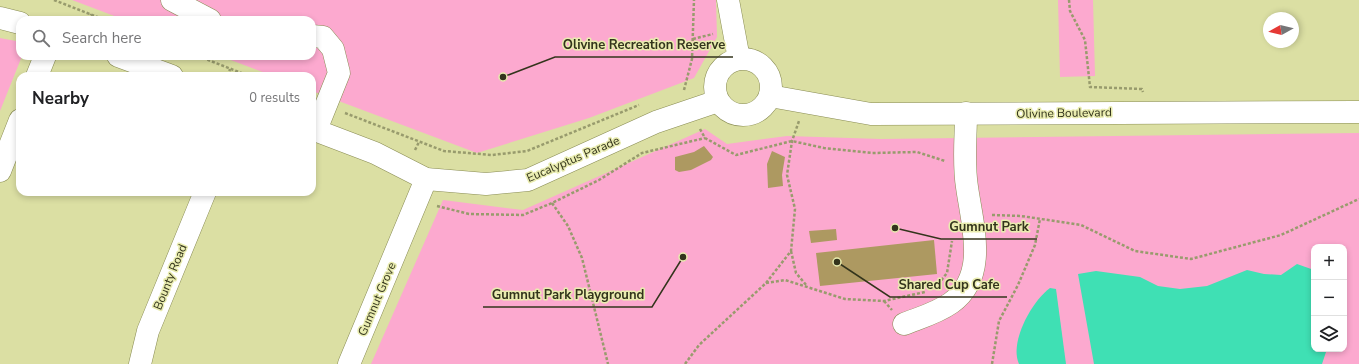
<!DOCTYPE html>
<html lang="en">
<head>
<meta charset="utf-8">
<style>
  :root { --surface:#fff; --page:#f6f6f6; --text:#202124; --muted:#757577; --line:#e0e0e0 }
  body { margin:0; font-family:"Nunito Sans",sans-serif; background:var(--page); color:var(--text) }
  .controls { position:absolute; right:12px; bottom:12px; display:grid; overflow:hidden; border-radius:8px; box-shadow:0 2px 6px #0003 }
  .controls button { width:36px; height:36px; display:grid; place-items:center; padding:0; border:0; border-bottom:1px solid var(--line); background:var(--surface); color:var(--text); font:20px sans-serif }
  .compass { position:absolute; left:1263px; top:12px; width:36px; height:36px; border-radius:50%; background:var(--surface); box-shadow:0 2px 6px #0003; rotate:262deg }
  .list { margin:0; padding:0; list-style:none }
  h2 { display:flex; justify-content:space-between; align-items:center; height:52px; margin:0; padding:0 16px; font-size:17px }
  h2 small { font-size:13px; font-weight:400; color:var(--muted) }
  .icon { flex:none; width:22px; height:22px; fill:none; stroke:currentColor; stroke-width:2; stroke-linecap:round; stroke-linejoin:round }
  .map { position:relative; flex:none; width:1359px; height:364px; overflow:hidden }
  .search { position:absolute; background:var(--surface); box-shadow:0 2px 6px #0003; left:16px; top:16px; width:300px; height:44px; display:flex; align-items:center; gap:10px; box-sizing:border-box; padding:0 14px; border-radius:12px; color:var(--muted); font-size:15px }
  .panel { position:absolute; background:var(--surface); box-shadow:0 2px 6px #0003; left:16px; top:72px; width:300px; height:124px; border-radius:12px }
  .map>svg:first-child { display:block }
</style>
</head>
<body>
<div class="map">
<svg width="1359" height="364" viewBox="0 0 1359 364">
  <rect width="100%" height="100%" fill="#dbdfa3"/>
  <g fill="#fca9cf" fill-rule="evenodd">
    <polygon points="72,0 716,0 717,37 694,78 589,118 477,153 312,91 312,76 273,76 220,56 312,56 312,20 125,20"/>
    <polygon points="1058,0 1093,0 1095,76 1060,77"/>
    <polygon points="0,38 16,41 20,45 20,56 22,56 0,111"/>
    <path d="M705 129 727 144 787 136 881 139 1359 133V364H371L443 200 523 210ZM1314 247H1344V349H1314Z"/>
  </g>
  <g fill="#3fe0b4">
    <polygon points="1297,264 1314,270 1314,349 1327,349 1322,364 1094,364 1078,274 1096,271 1140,277 1158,286 1180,289 1207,286 1247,270 1264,274 1281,275"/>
    <path d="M1050 288 1056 289 1066 364H1019C1009 342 1032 301 1050 288Z"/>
  </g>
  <g fill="#ad9961">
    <polygon points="704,146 713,157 711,160 691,170 679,172 675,170 675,157 694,152"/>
    <polygon points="772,151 785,157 782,175 783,186 768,188 767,164"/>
    <polygon points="836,229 837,240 811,243 809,231"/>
    <polygon points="934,240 937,274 820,286 816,253"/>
  </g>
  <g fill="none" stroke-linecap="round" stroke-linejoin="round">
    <g stroke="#898c53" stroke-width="23">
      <g id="minor">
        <polyline points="172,0 210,20"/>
        <polyline points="728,0 739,59"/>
        <polyline points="0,18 20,23"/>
        <polyline points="312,36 323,37 333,49 339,73 316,130"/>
        <polyline points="118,56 172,76"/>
        <circle cx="743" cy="87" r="28"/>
        <polyline points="37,76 45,56"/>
        <polyline points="770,96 871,114 1359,112"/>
        <polyline points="312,129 375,153 426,179 486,184 528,180 656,122 718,101"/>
        <polyline points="0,171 20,120"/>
        <path d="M904 324C919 318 937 313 951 303 989 276 972 224 967 187 963 163 966 137 966 113"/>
        <polyline points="140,364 148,331 205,192"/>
        <polyline points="349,364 426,179"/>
      </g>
    </g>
    <g stroke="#989b6d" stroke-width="2.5" stroke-dasharray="3 2" stroke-linecap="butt">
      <polyline points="54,0 105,20"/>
      <polyline points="1069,0 1070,11 1085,40 1090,87 1142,89 1143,92"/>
      <polyline points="89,20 91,14"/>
      <polyline points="693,39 713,34"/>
      <polyline points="198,56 249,76"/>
      <polyline points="228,76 230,69"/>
      <polyline points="684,90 692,59 694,0"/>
      <polyline points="345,113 444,151 492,155 527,151 639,105"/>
      <polyline points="700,129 705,138 736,155 792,141 824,148 872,153 917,152 945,161"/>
      <polyline points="415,150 419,142"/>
      <polyline points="552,203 568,226 582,258 608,364"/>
      <polyline points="437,206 469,214 523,215 552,203 599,180 642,153 705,138"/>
      <polyline points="992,215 1021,216 1081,225 1135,251 1191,259 1281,235 1359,199"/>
      <polyline points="791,251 796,273 807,286"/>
      <polyline points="766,283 785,280 845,299 884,301 925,292"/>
      <polyline points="935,288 947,273 952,241"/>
      <polyline points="884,301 892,310"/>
      <polyline points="685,364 699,345 766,283 791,251 795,209 787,175 792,141 799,121"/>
      <polyline points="992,364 999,321 1018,285 1035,245 1040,219"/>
    </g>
    <use href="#minor" stroke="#fff" stroke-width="22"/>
  </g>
  <g text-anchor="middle" stroke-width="3" stroke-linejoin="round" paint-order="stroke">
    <g font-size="12" fill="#33341c" stroke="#e9ecaf">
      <text transform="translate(1064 113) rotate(-1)" y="4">Olivine Boulevard</text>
      <text transform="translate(573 159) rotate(-23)" y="4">Eucalyptus Parade</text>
      <text transform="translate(170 277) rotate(-68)" y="4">Bounty Road</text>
      <text transform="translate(377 299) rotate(-67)" y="4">Gumnut Grove</text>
    </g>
  </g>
  <path fill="none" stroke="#33341c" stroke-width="1.5" d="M503 77L555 57H733M895 228L941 239H1037M837 262L890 297H1007M683 257L652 307H483"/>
  <g fill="#33341c" stroke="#e9ecaf" stroke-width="1.5">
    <circle cx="503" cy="77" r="4"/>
    <circle cx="895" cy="228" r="4"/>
    <circle cx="837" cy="262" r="4"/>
    <circle cx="683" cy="257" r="4"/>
  </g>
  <g font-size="13" text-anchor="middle" font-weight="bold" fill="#33341c" stroke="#e9ecaf" stroke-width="3" stroke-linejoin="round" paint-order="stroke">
    <text x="644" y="49">Olivine Recreation Reserve</text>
    <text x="989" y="231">Gumnut Park</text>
    <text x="949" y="289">Shared Cup Cafe</text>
    <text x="568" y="299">Gumnut Park Playground</text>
  </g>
</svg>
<div class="controls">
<button>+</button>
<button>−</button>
<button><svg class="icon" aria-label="layers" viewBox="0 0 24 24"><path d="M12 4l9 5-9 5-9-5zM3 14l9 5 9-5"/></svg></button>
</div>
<svg class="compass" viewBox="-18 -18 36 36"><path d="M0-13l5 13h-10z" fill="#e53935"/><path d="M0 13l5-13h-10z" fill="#757577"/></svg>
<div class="search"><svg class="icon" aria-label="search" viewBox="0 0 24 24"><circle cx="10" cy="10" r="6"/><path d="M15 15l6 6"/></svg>Search here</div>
<section class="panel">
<h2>Nearby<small>0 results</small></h2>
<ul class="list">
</ul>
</section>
</div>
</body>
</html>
